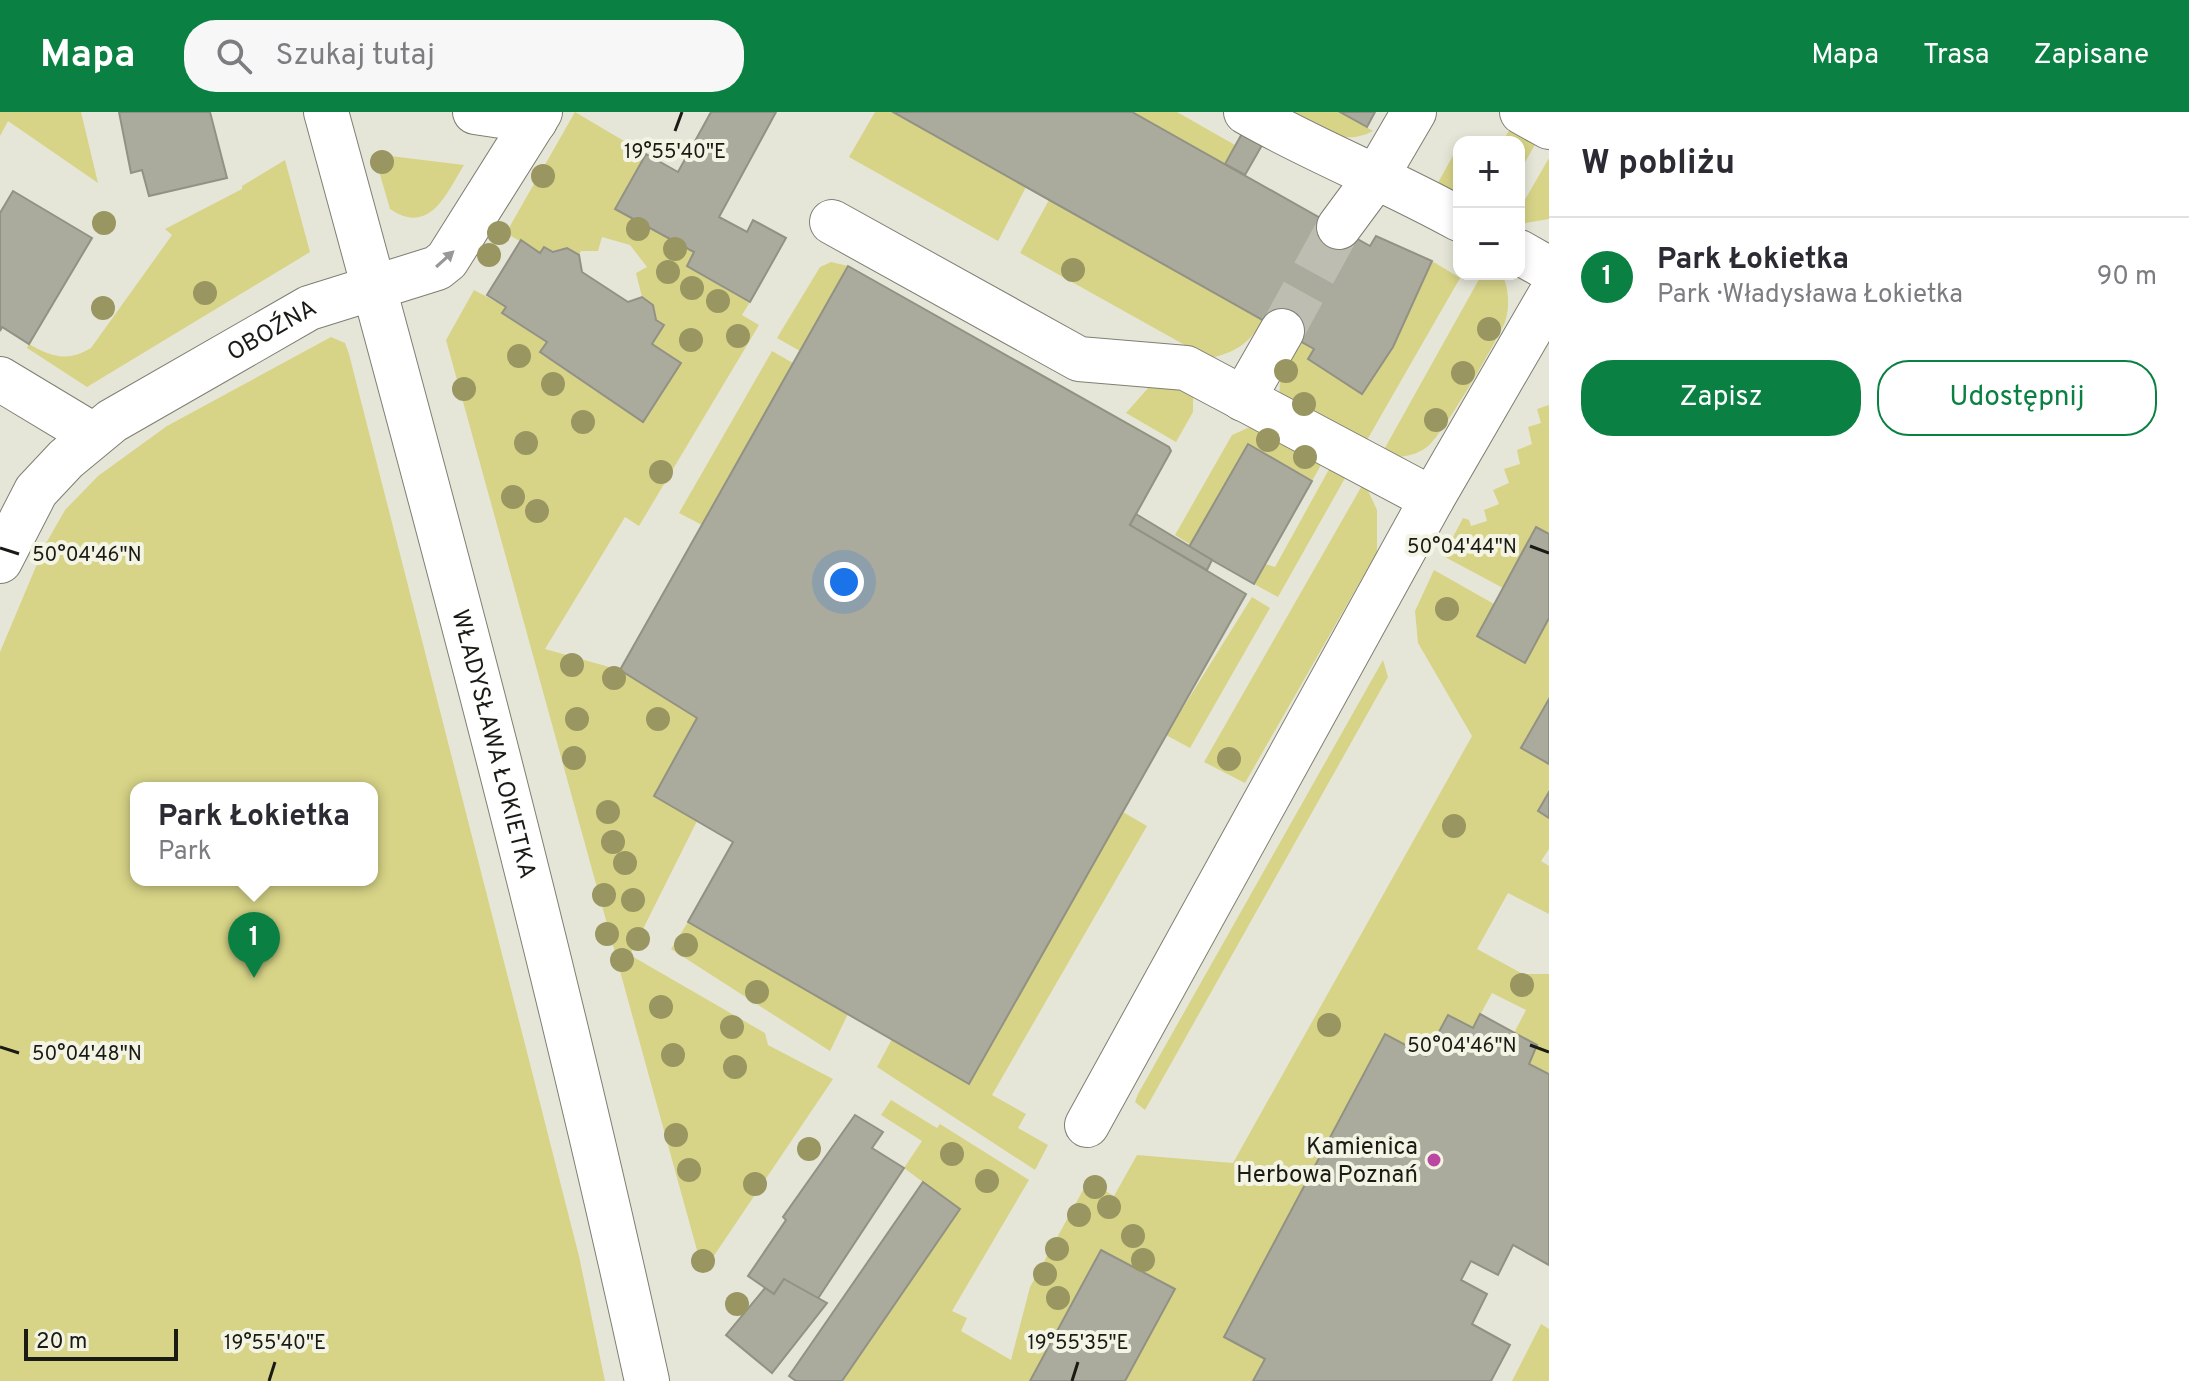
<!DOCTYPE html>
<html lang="pl">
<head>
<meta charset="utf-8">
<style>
  :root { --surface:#fff; --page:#f7f7f7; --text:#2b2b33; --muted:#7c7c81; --line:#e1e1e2; --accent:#0b8043 }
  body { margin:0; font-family:Overpass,sans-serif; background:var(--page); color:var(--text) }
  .controls { position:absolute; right:24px; top:24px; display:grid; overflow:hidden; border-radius:16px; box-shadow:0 4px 12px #0003 }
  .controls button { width:72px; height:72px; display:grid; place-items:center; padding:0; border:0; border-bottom:2px solid var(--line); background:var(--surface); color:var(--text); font:40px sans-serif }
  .scale { position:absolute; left:24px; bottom:20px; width:154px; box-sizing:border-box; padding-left:8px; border:4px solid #1b1b16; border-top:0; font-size:22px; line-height:28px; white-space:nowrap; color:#1b1b16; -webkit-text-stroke:6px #f4f4e5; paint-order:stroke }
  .you { position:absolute; left:844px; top:470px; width:28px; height:28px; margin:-20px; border:6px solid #fff; border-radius:50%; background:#1a73e8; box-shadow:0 0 0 12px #1a73e833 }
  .badge { display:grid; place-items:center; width:52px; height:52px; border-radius:50%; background:var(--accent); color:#fff; font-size:26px; font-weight:700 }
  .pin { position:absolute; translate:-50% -66px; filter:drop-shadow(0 2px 4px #0008) }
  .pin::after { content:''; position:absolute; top:42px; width:28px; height:24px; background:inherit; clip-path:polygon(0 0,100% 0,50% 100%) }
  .popup { position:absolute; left:130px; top:670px; width:248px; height:104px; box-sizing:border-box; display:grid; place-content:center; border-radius:16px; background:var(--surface); filter:drop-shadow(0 2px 6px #0005); font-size:26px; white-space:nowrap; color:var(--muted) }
  .popup b { font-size:30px; color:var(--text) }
  .popup::after { content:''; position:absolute; left:50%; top:100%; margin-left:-16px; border:16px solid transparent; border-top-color:var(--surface) }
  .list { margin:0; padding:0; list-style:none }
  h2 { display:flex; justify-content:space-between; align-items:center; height:104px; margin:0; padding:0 32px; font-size:34px }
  h2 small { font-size:26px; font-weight:400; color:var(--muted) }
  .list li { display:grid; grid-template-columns:52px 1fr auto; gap:24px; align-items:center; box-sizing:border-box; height:120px; padding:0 32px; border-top:2px solid var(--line) }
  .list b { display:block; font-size:30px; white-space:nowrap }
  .list p { margin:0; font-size:26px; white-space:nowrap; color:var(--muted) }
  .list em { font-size:26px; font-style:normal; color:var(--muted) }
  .actions { display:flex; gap:16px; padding:24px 32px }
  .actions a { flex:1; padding:18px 0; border:2px solid var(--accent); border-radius:32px; text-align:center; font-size:28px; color:var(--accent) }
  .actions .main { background:var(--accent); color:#fff }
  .icon { flex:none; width:44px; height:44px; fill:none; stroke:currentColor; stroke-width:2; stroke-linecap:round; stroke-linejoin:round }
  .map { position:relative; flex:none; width:1549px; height:1269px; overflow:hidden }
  header { display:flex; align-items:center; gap:48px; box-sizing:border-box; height:112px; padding:0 40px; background:var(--accent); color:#fff }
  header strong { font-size:38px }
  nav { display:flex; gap:44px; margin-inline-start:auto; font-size:28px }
  .search { width:560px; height:72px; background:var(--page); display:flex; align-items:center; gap:20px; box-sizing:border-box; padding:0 28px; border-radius:32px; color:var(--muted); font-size:30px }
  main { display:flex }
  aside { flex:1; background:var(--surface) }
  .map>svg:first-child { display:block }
</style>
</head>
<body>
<header>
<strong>Mapa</strong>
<div class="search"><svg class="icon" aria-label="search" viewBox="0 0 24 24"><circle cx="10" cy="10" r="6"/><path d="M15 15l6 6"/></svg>Szukaj tutaj</div>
<nav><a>Mapa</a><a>Trasa</a><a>Zapisane</a></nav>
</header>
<main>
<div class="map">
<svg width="1549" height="1269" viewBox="0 0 1549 1269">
  <rect width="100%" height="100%" fill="#e6e6d8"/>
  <g fill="#d7d487" fill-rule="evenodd">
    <polygon points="0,0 81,0 98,71 8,9 0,24"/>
    <polygon points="575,0 646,42 616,97 694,140 687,154 750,190 742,203 759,213 639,414 625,405 545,537 620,558 697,606 697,709 630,843 765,921 768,933 833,967 703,1160 446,228 474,178 506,195 503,201 547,230 540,241 643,310 680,251 652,232 664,213 656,208 653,193 642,185 636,161 647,155 630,133 602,125 598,139 581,139 579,143 567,136 553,140 544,135 540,141 506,121"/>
    <polygon points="875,0 893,0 1026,75 998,129 849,45"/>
    <polygon points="1132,0 1177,0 1235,33 1225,52"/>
    <path d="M1289 0H1340L1373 19C1340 36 1319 15 1289 0Z"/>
    <polygon points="1511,14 1537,29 1519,61 1519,30 1503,30"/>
    <polygon points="1459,33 1459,88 1435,76"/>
    <path d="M374 42 464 53C446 82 430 124 390 97Z"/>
    <polygon points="1549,46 1549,107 1519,112 1519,98"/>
    <path d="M285 48 310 140 87 275 27 236 29 232C51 245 68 250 91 236L172 123 165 117 242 77V74Z"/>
    <path d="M1049 88 1263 208C1250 231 1234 242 1208 246L1020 141Z"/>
    <polygon points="1432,149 1460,166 1363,335 1279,286 1280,269 1301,230 1314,237 1309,247"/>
    <polygon points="831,150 848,154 800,239 777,226 820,155"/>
    <path d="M1482 162H1502C1509 176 1510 195 1505 210 1497 229 1441 326 1427 335 1413 345 1397 347 1381 343Z"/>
    <path d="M331 225 345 231 349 242 579 1144 605 1269H0V540L45 433 65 398 98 364 167 314ZM136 676H372V768H136Z"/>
    <polygon points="772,239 793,251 702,413 679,401"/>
    <polygon points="1149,275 1179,276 1193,285 1193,300 1176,330 1126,301"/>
    <polygon points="1549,293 1549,422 1536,415 1503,476 1443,444 1463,406 1469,408 1471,414 1487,409 1484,398 1499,392 1493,378 1509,371 1504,357 1520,352 1517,338 1532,332 1528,315 1541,311 1537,297"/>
    <polygon points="1250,315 1325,346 1312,369 1248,332 1193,434 1175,423 1232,323"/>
    <polygon points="1333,350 1349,359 1278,485 1254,472 1265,452 1275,455"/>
    <polygon points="1364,370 1377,398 1377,440 1245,671 1204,650"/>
    <polygon points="1434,458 1494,492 1477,524 1525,550 1549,506 1549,587 1521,636 1549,652 1549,680 1538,699 1549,706 1549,737 1541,749 1549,754 1549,802 1508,781 1477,837 1523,862 1549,862 1549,962 1529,952 1537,933 1514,921 1526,898 1492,881 1473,916 1448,903 1426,944 1385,922 1225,1225 1265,1247 1253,1269 1125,1269 1175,1177 1101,1138 1030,1269 842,1269 959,1097 904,1056 922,1029 881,1003 891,988 937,1016 940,1012 1029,1068 952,1199 967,1206 961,1219 1011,1248 1030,1175 1088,1069 1114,1084 1137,1043 1233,1051 1472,624 1418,531 1415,499"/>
    <polygon points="1252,485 1270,496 1190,636 1166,623"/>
    <polygon points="1383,548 1388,565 1145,998 1135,990 1138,982"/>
    <polygon points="1123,700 1147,714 992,983 1026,1002 1018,1016 1048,1033 1035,1058 877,955 892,927 969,971"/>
    <polygon points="688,810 848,902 830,939 671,837"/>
    <polygon points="1541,1212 1549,1217 1549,1269 1512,1269"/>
  </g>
  <g fill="#aaaa9d" stroke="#929284" stroke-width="2">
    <polygon points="119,0 210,0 227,66 149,84 142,58 131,61"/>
    <polygon points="711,0 776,0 719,105 747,120 753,108 786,126 750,190 687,154 694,140 615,97 646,42 678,60"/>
    <polygon points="893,0 1132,0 1370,134 1376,124 1432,149 1393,235 1362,282 1308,247 1314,237"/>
    <polygon points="1254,0 1281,0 1245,63 1225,52"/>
    <polygon points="1340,0 1375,0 1367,15"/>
    <polygon points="13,79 92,126 29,232 2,215 0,219 0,101"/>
    <polygon points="521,128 540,141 544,135 553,140 567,136 579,143 582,160 628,190 642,185 653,193 656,208 664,213 652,232 681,251 643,310 540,240 547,230 502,201 506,195 487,183"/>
    <polygon points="848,154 1169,335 1171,339 1130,413 1246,482 969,972 688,810 733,730 654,684 697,606 620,558"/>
    <polygon points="1248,332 1312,369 1254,472 1189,435"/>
    <polygon points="1136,402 1212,448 1207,458 1130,413"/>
    <polygon points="1536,415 1549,422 1549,506 1525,551 1477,524"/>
    <polygon points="1549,587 1549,652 1521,636"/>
    <polygon points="1549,680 1549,706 1538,699"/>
    <polygon points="1480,902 1537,933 1529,952 1549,962 1549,1153 1513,1133 1498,1163 1471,1149 1461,1168 1487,1182 1472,1212 1510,1233 1491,1269 1253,1269 1265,1247 1224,1225 1385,922 1426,944 1448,903 1473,916"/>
    <polygon points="855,1003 883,1020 872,1036 904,1056 817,1188 784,1167 774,1182 748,1164 786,1108 783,1105"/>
    <polygon points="923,1070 960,1097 842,1269 796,1269 789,1264"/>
    <polygon points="1101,1138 1175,1177 1125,1269 1030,1269"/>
    <polygon points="784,1167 827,1191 772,1261 726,1223 765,1176 774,1182"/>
  </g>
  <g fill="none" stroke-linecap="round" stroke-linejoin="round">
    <polyline stroke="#bdbdb1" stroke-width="44" stroke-dasharray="44 22" stroke-linecap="butt" points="1282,219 1339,115"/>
    <g stroke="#7f7e72" stroke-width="46">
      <g id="minor">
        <path id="s1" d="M326 0C441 420 554 843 647 1269"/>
        <polyline points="475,0 535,9"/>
        <path d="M1246 0C1316 40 1389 68 1459 107"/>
        <polyline points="1522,0 1549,15"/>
        <polyline points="832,110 1079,247 1186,256 1432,387"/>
        <polyline points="1339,115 1376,65 1414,0"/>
        <polyline points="1519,140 1549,157"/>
        <polyline points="0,267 93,323"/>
        <polyline points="1243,287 1282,219"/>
        <path id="s2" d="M0 449 36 379 66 347 112 309 309 196 437 156 447 148 540 0"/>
        <polyline points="1087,1013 1432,387 1549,185"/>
      </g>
    </g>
    <use href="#minor" stroke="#fff" stroke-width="44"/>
  </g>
  <g fill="#999662">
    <circle cx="382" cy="50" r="12"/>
    <circle cx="543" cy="64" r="12"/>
    <circle cx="104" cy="111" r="12"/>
    <circle cx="638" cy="117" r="12"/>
    <circle cx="499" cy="121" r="12"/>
    <circle cx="675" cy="137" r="12"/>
    <circle cx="489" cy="143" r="12"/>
    <circle cx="1073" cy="158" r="12"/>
    <circle cx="668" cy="160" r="12"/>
    <circle cx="692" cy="176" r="12"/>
    <circle cx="205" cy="181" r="12"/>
    <circle cx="718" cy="189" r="12"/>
    <circle cx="103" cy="196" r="12"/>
    <circle cx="1489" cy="217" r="12"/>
    <circle cx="738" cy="224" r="12"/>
    <circle cx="691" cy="228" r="12"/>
    <circle cx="519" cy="244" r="12"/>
    <circle cx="1286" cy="259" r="12"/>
    <circle cx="1463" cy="261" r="12"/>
    <circle cx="553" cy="272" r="12"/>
    <circle cx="464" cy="277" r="12"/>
    <circle cx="1304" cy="292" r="12"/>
    <circle cx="1436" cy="308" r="12"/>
    <circle cx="583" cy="310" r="12"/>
    <circle cx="1268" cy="328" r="12"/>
    <circle cx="526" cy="331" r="12"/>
    <circle cx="1305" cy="345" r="12"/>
    <circle cx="661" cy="360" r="12"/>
    <circle cx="513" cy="385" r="12"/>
    <circle cx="537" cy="399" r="12"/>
    <circle cx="1447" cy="497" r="12"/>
    <circle cx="572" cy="553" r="12"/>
    <circle cx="614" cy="566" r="12"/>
    <circle cx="577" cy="607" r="12"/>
    <circle cx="658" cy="607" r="12"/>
    <circle cx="574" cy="646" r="12"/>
    <circle cx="1229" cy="647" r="12"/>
    <circle cx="608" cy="700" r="12"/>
    <circle cx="1454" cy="714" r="12"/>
    <circle cx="613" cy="730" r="12"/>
    <circle cx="625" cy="751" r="12"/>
    <circle cx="604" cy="783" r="12"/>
    <circle cx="633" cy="788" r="12"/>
    <circle cx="607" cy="822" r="12"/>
    <circle cx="638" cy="827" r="12"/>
    <circle cx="686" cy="833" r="12"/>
    <circle cx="622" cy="848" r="12"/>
    <circle cx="1522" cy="873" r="12"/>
    <circle cx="757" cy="880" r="12"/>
    <circle cx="661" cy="895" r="12"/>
    <circle cx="1329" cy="913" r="12"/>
    <circle cx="732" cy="915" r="12"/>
    <circle cx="673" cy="943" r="12"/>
    <circle cx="735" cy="955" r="12"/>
    <circle cx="676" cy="1023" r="12"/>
    <circle cx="809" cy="1037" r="12"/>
    <circle cx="952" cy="1042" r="12"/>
    <circle cx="689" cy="1058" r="12"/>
    <circle cx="987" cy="1069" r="12"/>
    <circle cx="755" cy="1072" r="12"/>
    <circle cx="1095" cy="1075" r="12"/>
    <circle cx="1109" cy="1095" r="12"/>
    <circle cx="1079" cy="1103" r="12"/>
    <circle cx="1133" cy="1124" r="12"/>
    <circle cx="1057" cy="1137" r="12"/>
    <circle cx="1143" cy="1148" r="12"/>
    <circle cx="703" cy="1149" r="12"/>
    <circle cx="1045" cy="1162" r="12"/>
    <circle cx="1058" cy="1186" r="12"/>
    <circle cx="737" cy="1192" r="12"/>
  </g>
  <defs><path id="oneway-solid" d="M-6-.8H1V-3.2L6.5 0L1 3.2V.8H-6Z" transform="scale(2)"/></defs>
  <use fill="#989896" href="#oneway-solid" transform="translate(445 147) rotate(-42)"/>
  <path fill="none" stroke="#1b1b16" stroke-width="3" d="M675 19 682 0M1530 434 1549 441M0 436 19 442M1530 933 1549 940M0 935 19 941M269 1269 275 1250M1072 1269 1078 1250"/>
  <circle fill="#ba47a2" stroke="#f4f4e5" stroke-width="3" cx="1434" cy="1048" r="8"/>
  <g text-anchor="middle" stroke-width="8" stroke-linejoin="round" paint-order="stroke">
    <g font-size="24" fill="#1b1b16" stroke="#f4f4e5">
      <text dy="8" stroke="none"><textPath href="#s2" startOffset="366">OBOŹNA</textPath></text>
      <text dy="8" stroke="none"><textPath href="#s1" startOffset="654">WŁADYSŁAWA ŁOKIETKA</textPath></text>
    </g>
    <g font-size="24" fill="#1b1b16" stroke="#f4f4e5" text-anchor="end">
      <text x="1418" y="1042">Kamienica<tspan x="1418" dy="28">Herbowa Poznań</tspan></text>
    </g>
  </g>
  <g font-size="20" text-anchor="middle" fill="#1b1b16" stroke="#f4f4e5" stroke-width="8" stroke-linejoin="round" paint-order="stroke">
    <text x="675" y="46">19°55'40"E</text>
    <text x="1462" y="441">50°04'44"N</text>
    <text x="87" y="449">50°04'46"N</text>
    <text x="1462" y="940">50°04'46"N</text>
    <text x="87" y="948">50°04'48"N</text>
    <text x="275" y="1237">19°55'40"E</text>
    <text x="1078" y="1237">19°55'35"E</text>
  </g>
</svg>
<div class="controls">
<button>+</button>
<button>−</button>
</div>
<div class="scale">20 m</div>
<div class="you"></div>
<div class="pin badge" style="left:254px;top:866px">1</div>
<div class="popup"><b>Park Łokietka</b>Park</div>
</div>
<aside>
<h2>W pobliżu<small></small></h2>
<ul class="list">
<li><span class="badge">1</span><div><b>Park Łokietka</b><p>Park · Władysława Łokietka</p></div><em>90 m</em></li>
</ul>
<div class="actions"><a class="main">Zapisz</a><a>Udostępnij</a></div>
</aside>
</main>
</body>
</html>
